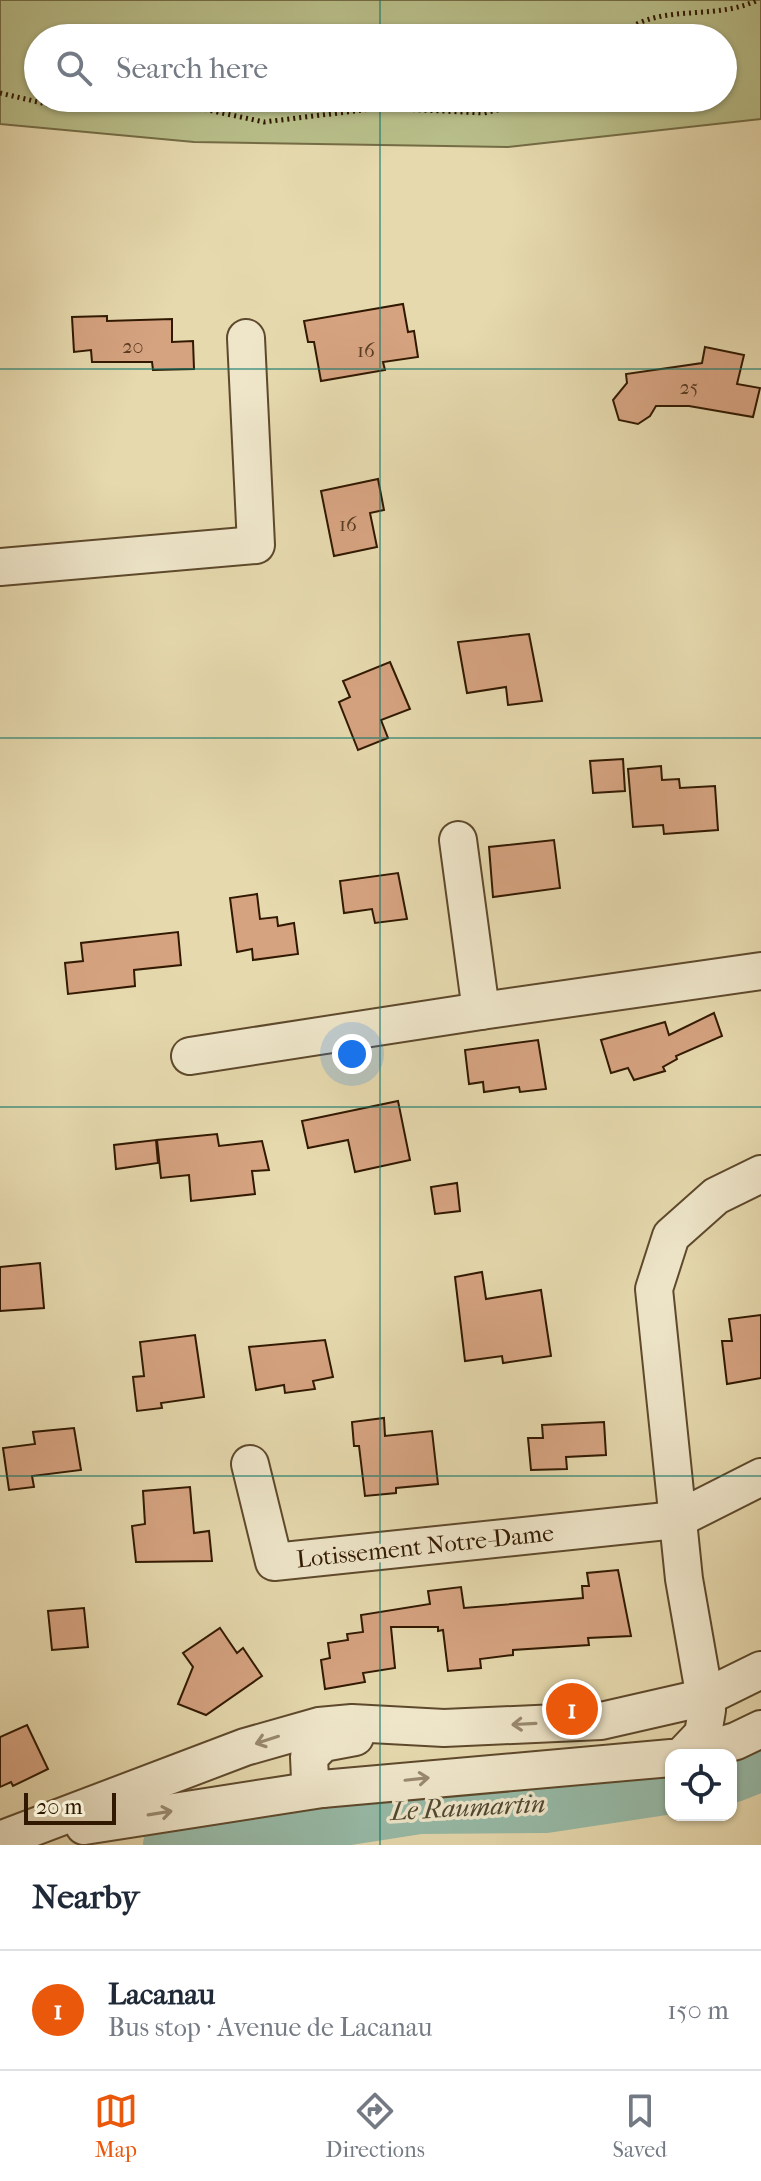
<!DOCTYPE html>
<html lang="en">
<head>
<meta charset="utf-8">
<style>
  :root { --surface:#fff; --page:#f2f2f3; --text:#1f2937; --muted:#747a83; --line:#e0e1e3; --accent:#ea580c }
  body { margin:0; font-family:"IM FELL French Canon",serif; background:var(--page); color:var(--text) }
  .controls { position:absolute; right:24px; bottom:24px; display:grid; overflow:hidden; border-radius:16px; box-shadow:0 2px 6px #0004 }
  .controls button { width:72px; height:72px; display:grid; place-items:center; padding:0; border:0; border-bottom:2px solid var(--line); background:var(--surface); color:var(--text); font:40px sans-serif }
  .scale { position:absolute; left:24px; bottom:20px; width:92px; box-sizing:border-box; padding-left:8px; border:4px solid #311901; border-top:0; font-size:22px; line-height:28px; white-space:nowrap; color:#311901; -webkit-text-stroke:6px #efe6ca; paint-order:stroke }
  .you { position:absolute; left:352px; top:1054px; width:28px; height:28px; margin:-20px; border:6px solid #fff; border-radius:50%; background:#1a73e8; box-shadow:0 0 0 12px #1a73e833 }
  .badge { display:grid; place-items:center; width:52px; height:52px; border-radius:50%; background:var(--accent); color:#fff; font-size:26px; font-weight:700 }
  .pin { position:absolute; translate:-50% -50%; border:4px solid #fff; box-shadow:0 2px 8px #0006 }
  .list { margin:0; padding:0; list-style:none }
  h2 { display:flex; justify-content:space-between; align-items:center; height:104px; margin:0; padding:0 32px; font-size:34px }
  h2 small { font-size:26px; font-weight:400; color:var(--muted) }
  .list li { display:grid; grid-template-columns:52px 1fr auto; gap:24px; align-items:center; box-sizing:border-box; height:120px; padding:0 32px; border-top:2px solid var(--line) }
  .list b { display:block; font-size:30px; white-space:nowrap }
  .list p { margin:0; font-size:26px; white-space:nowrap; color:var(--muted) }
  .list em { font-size:26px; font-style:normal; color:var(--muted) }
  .icon { flex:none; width:44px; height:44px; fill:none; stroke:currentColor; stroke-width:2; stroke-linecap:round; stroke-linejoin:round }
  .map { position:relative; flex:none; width:761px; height:1845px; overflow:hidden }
  .search { position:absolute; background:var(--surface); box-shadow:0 2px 6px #0004; left:24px; right:24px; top:24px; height:88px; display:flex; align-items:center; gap:20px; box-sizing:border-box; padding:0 28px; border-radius:44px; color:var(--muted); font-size:30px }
  .sheet { height:224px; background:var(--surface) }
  nav { display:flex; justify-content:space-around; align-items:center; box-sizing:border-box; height:112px; border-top:2px solid var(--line); background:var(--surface); font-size:22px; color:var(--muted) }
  nav a { display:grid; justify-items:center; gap:4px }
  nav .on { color:var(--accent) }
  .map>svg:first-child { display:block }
</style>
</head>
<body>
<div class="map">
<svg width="761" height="1845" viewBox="0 0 761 1845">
  <rect width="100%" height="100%" fill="#e6d9ae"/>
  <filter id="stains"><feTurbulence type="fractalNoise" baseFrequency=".0025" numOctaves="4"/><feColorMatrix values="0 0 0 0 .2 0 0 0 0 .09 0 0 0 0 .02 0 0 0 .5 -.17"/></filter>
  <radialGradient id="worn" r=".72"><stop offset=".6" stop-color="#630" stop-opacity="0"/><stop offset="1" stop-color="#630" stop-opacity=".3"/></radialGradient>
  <path fill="#b8be89" stroke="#746c45" stroke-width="2" fill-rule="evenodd" d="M0 0H761V119L508 147 194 142 0 124ZM38 38H723V98H38Z"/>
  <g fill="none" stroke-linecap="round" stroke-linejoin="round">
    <g stroke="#97baa7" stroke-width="56">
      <polyline points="731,1775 761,1763"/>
      <polyline points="171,1845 419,1806 545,1805 671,1786"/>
    </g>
  </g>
  <g fill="#d6a381" stroke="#311901" stroke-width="2">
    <polygon points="403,304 408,332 414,331 418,357 383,362 385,370 321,381 314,342 308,342 304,321"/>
    <polygon points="107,316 107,321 172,319 172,342 193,341 194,369 153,370 152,362 92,362 91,350 74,352 72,317"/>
    <polygon points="705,347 744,355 737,384 760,388 753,417 689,406 656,406 650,416 638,424 619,420 613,400 627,383 626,374 702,363"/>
    <polygon points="378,479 384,510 370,513 377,547 334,556 321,491"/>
    <polygon points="529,634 542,701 508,705 506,687 467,693 458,642"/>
    <polygon points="390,662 410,709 381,720 388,738 358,750 339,702 350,697 343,681"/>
    <polygon points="623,759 625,791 593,793 590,761"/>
    <polygon points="661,766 662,780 679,779 680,788 715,786 718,830 664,834 663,825 633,827 628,769"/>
    <polygon points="554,840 560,888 493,897 489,847"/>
    <polygon points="398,873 407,919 375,923 372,909 344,913 340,881"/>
    <polygon points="257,894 260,919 277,917 278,926 294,923 298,954 253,960 252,949 237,952 230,898"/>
    <polygon points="178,932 181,965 134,970 135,986 68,994 65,963 83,961 81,943"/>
    <polygon points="714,1013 722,1036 676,1056 677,1059 663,1067 665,1071 634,1080 628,1068 611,1073 601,1040 665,1022 669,1035"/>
    <polygon points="538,1040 546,1089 520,1092 519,1087 484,1092 483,1082 469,1084 465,1050"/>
    <polygon points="398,1101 410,1160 355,1172 348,1140 308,1148 302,1121"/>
    <polygon points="217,1134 219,1146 262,1141 269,1170 252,1171 255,1194 191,1201 189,1175 161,1178 157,1140"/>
    <polygon points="156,1140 158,1163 116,1169 114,1145"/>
    <polygon points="457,1183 460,1211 435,1214 431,1187"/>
    <polygon points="40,1263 44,1308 0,1311 0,1267"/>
    <polygon points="482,1272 486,1299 541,1290 551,1356 503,1363 502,1356 465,1361 455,1277"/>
    <polygon points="761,1315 761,1378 727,1384 722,1341 732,1341 729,1319"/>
    <polygon points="195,1335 204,1397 161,1403 162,1408 137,1411 133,1377 144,1376 140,1342"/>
    <polygon points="325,1340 333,1377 313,1381 315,1389 285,1393 284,1385 256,1390 249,1347"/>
    <polygon points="384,1418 385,1436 432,1431 438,1484 396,1488 396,1493 365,1496 359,1446 354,1446 352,1422"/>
    <polygon points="604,1422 606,1455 566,1457 567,1469 531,1470 528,1438 543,1438 542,1425"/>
    <polygon points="74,1428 81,1470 32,1476 34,1487 9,1490 3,1448 35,1444 33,1432"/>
    <polygon points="190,1487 194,1533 209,1531 212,1561 136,1562 132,1526 145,1524 143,1491"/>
    <polygon points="618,1570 631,1636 588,1638 589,1645 513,1650 513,1655 480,1659 481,1668 448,1671 443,1630 438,1631 438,1627 391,1627 395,1668 363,1673 365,1682 325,1689 321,1660 330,1658 328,1643 348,1640 347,1634 363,1632 361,1615 430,1604 428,1591 461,1587 464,1608 583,1598 582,1586 589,1586 587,1573"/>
    <polygon points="84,1608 88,1647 52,1650 48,1611"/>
    <polygon points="220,1628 237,1653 243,1648 262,1676 206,1715 178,1704 193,1667 183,1653"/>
    <polygon points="27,1725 48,1769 13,1786 11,1782 0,1787 0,1737"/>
  </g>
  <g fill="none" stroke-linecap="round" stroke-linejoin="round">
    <g stroke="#5e492c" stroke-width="40">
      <g id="minor">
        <polyline points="0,567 256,545 246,338"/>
        <polyline points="458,840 481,1011 761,971"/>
        <polyline points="190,1056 481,1011"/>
        <polyline points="250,1464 274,1562 676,1520 761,1477"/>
        <polyline points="683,1755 703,1734 707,1710 684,1579 654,1289 671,1236 716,1196 761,1174"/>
        <polyline points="689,1755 736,1741 761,1729"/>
        <polyline points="322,1789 310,1779 309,1757 323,1743 355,1737"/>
        <polyline points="84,1826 322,1789 671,1758"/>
        <polyline points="0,1840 245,1747 319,1726 352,1723 444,1728 601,1721 706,1697 761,1670"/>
      </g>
    </g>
    <g stroke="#311901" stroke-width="5" stroke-dasharray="2 4" stroke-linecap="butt">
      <path d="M617 38C657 0 709 23 758 0"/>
      <polyline points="0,93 59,107 119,98"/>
      <polyline points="152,98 264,122 380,108 484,113 550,98"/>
    </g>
    <use href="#minor" stroke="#efe6ca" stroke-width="36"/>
  </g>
  <defs><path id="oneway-shaft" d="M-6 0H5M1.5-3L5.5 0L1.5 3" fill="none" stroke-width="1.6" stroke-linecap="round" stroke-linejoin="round" transform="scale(2)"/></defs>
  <g stroke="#9a8a70">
    <use href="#oneway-shaft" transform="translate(524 1724) rotate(177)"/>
    <use href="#oneway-shaft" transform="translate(267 1740) rotate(162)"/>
    <use href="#oneway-shaft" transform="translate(417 1779) rotate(-6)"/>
    <use href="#oneway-shaft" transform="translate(160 1813) rotate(-9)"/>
  </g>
  <path fill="none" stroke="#0f766e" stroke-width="2" stroke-opacity="0.55" d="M380 0V38M380 98V1845M0 369H761M0 738H761M0 1107H761M0 1476H761"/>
  <g text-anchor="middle" stroke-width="7" stroke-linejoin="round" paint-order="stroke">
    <g font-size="20" fill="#5a3c21">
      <text x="133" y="353">20</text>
      <text x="366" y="357">16</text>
      <text x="689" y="394">25</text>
      <text x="348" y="531">16</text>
    </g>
    <g font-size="24" fill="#311901" stroke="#efe6ca">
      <text transform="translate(425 1546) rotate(-6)" y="8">Lotissement Notre-Dame</text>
    </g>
    <g font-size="26" font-style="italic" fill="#504933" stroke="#efe6ca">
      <text transform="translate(468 1807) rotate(-3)" y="9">Le Raumartin</text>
    </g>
  </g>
  <rect width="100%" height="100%" filter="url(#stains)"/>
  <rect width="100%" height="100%" fill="url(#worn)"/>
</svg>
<div class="controls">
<button><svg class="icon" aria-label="locate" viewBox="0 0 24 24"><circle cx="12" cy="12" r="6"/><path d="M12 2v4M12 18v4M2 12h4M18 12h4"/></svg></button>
</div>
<div class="scale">20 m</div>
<div class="you"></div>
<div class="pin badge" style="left:572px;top:1709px">1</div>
<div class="search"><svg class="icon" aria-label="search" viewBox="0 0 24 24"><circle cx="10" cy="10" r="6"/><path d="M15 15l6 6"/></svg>Search here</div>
</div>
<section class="sheet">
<h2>Nearby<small></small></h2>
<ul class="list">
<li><span class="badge">1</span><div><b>Lacanau</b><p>Bus stop · Avenue de Lacanau</p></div><em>150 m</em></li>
</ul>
</section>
<nav>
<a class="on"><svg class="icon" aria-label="map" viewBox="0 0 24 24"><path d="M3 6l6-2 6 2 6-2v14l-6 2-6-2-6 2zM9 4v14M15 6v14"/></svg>Map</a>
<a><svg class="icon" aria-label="directions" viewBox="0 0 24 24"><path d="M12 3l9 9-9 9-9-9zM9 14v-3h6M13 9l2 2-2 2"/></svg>Directions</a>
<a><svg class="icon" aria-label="saved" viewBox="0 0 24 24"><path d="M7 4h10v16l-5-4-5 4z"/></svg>Saved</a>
</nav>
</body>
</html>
